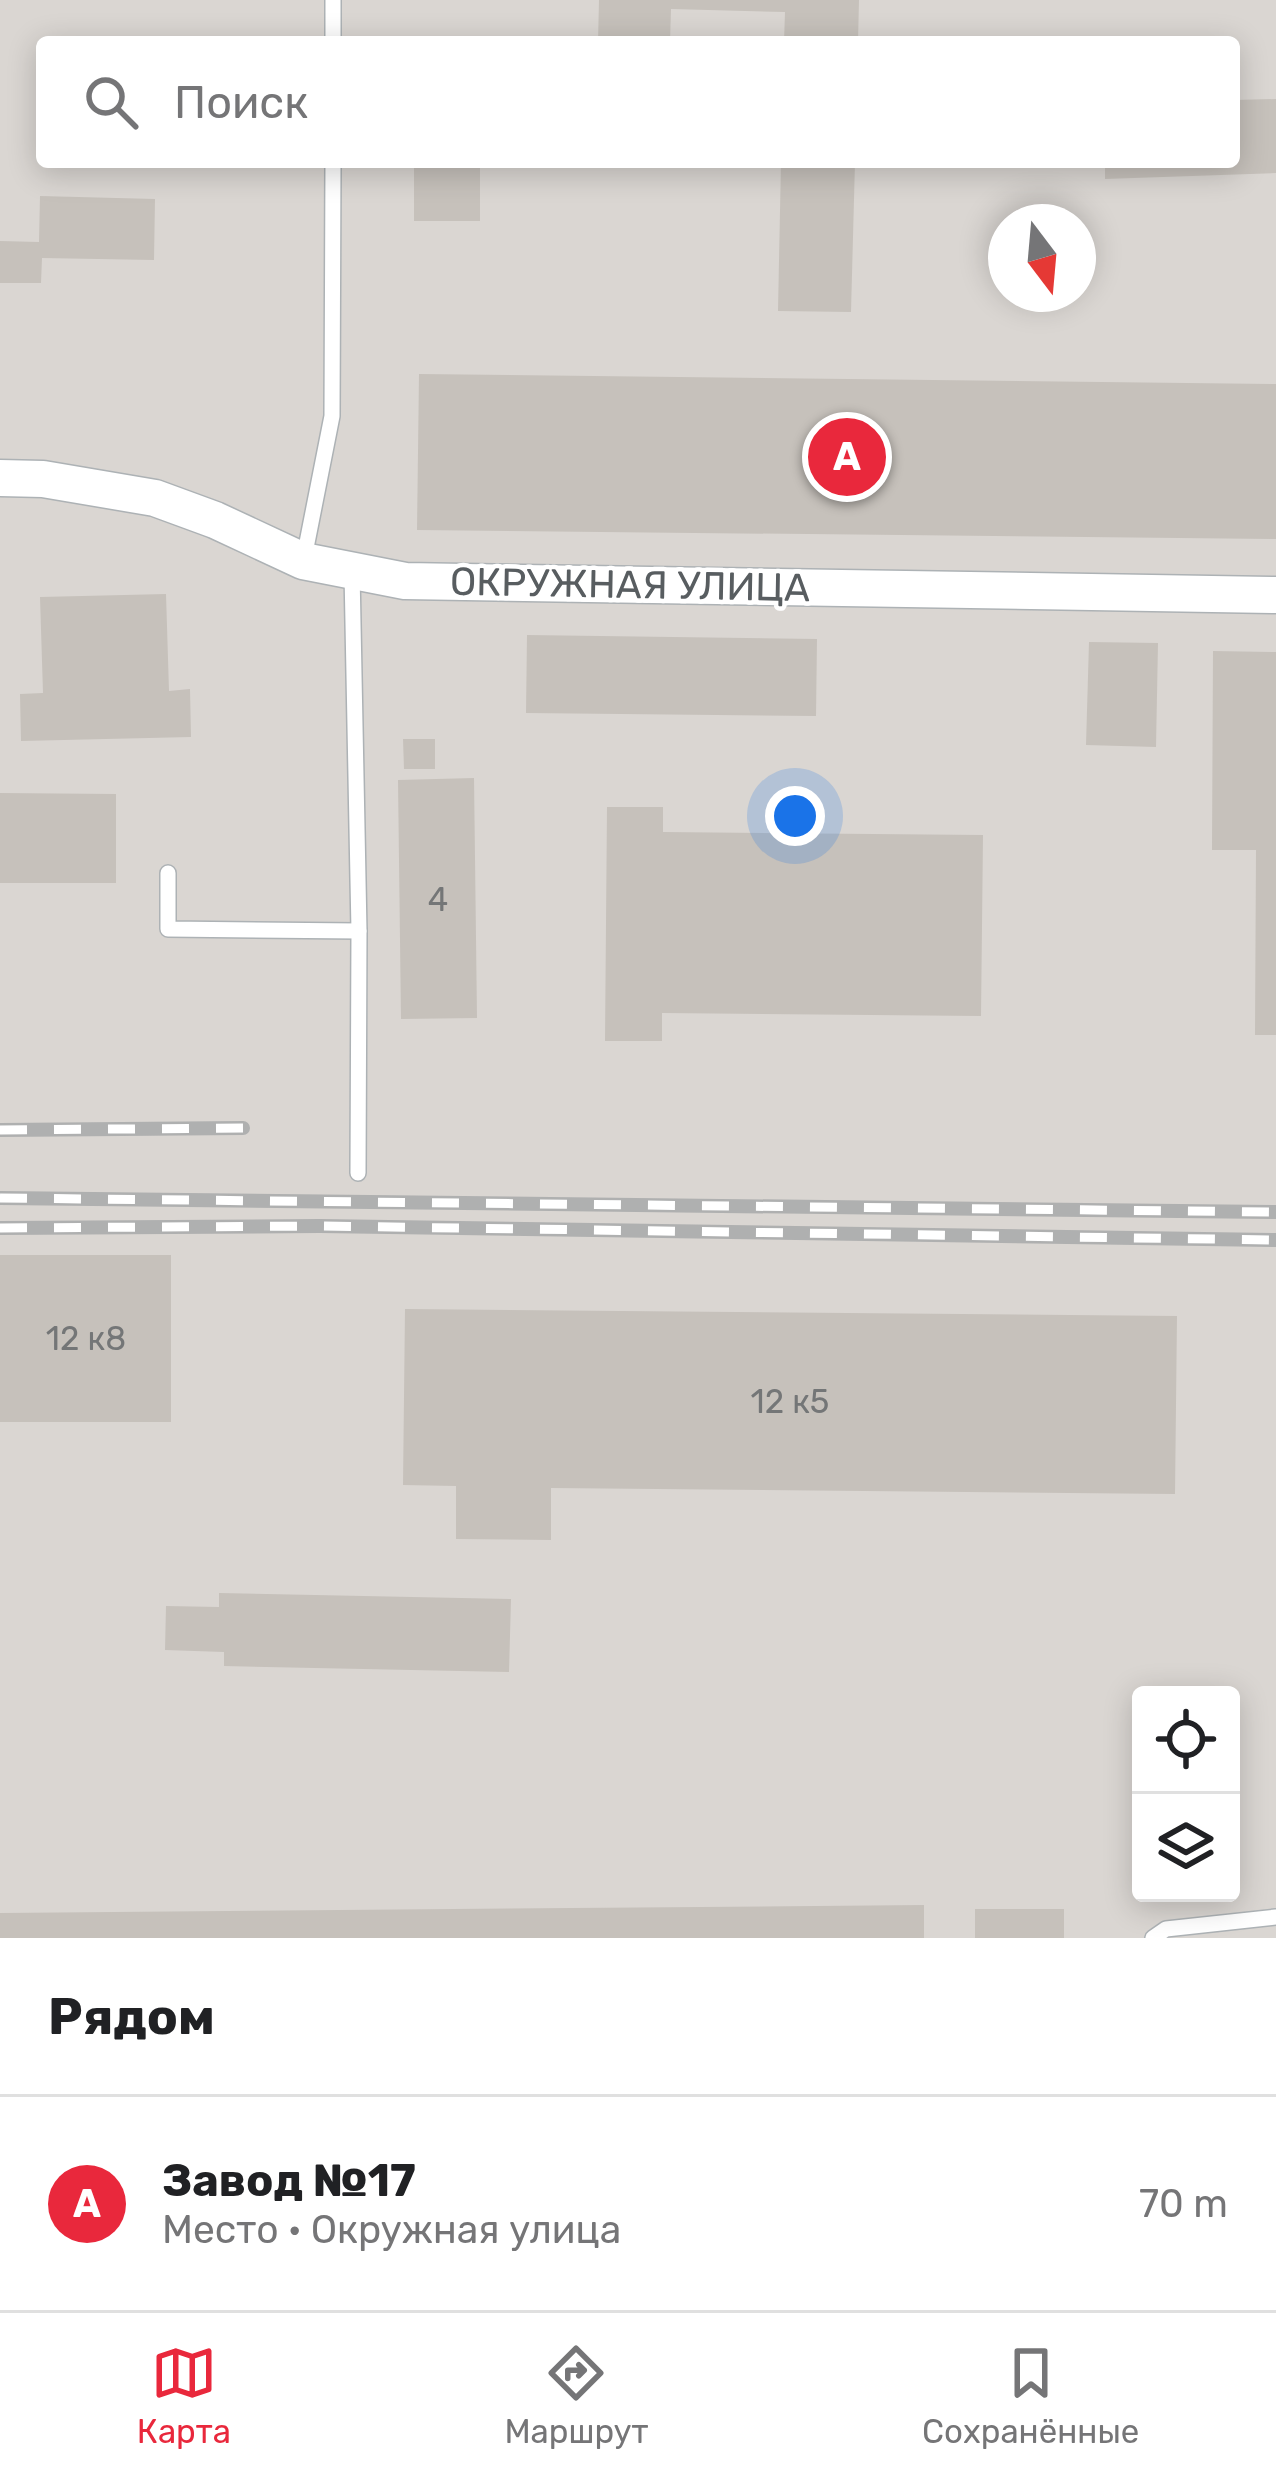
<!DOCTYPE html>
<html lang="ru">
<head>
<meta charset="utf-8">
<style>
  :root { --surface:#fff; --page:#f6f6f6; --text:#202124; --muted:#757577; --line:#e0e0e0; --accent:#e9283c }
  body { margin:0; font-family:Rubik,sans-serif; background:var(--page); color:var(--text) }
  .controls { position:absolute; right:36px; bottom:36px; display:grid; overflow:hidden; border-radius:12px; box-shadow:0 6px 30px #0003 }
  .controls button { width:108px; height:108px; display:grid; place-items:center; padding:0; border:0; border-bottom:3px solid var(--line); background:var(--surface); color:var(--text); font:60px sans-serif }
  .compass { position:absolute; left:988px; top:204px; width:108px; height:108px; border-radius:50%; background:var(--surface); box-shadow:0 6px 30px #0003; rotate:164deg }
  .you { position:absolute; left:795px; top:816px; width:42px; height:42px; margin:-30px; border:9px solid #fff; border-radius:50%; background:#1a73e8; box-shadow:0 0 0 18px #1a73e833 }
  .badge { display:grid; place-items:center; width:78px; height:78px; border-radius:50%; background:var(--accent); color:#fff; font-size:39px; font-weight:700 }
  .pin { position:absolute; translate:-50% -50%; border:6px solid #fff; box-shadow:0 3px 12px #0006 }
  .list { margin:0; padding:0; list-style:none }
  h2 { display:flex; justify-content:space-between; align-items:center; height:156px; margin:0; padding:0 48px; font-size:51px }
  h2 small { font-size:39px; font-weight:400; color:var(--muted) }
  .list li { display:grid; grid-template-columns:78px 1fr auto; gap:36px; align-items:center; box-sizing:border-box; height:216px; padding:0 48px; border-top:3px solid var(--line) }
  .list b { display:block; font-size:45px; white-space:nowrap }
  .list p { margin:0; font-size:39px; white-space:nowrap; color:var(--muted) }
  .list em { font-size:39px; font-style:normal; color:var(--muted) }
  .icon { flex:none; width:66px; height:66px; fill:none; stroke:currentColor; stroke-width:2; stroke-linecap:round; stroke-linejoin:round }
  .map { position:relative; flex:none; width:1276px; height:1938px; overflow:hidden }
  .search { position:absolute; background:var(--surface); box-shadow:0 6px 30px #0003; left:36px; right:36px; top:36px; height:132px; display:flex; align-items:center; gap:30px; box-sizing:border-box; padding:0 42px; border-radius:12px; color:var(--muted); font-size:45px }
  .sheet { height:372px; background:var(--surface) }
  nav { display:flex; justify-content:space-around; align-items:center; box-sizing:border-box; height:168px; border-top:3px solid var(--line); background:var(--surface); font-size:33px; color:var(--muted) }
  nav a { display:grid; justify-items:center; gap:6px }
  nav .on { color:var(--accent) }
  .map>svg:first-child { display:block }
</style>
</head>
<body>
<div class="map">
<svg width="1276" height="1938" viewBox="0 0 1276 1938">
  <rect width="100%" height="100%" fill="#ece6df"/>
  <path fill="#dad6d2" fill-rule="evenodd" d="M0 0H1276V1938H0ZM42 42H1234V162H42ZM1006 222H1078V294H1006ZM1141 1695H1231V1893H1141Z"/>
  <g fill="#c6c1bb">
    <polygon points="599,0 859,0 858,42 784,42 785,12 671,9 670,42 598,42"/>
    <polygon points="1276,99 1276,173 1105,179 1105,162 1234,162 1234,100"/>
    <rect x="414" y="162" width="66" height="59"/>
    <polygon points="781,162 855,162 851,312 778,311"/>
    <polygon points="40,196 155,199 154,260 42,258 41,283 0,283 0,241 39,242"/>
    <polygon points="419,374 1276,384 1276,539 417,530"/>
    <polygon points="166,594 169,691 190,689 191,737 21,741 20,694 43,693 40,597"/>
    <polygon points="527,635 817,639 816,716 526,713"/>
    <polygon points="1089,642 1158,643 1156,747 1086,745"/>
    <polygon points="1213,651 1276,652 1276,1035 1255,1035 1256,850 1212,850"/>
    <polygon points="403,739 435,739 435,769 404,769"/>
    <polygon points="474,778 477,1018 401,1019 398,780"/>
    <polygon points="0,793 116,794 116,883 0,883"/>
    <polygon points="607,807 663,807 663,832 983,835 981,1016 662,1013 662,1041 605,1041"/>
    <rect x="0" y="1255" width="171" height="167"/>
    <polygon points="405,1309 1177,1316 1175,1494 551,1488 551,1540 456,1539 456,1486 403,1485"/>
    <polygon points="219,1593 511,1599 509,1672 224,1666 224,1652 165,1650 166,1606 219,1607"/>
    <polygon points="924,1905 924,1938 0,1938 0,1913"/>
    <rect x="975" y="1909" width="89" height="29"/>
  </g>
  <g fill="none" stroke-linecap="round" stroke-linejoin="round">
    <g stroke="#adb2b5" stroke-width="18">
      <g id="service">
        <polyline points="333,42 333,0"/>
        <polyline points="304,558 332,416 333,162"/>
        <polyline points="352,572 359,931 358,1173"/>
        <polyline points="168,873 168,929 359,931"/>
        <polyline points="1153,1938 1166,1929 1276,1917"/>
      </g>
    </g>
    <g stroke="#adb2b5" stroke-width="39">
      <polyline id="tertiary" points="0,478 43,479 155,498 215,520 303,561 405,581 1276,595"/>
    </g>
    <use href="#service" stroke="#fff" stroke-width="15"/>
    <use href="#tertiary" stroke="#fff" stroke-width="36"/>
    <g stroke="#afb0b0" stroke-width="14">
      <g id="rail">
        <polyline points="0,1130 243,1128"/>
        <polyline points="0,1198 1276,1212"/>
        <polyline points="0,1228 320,1226 1276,1240"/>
      </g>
    </g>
    <use href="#rail" stroke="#fff" stroke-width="9" stroke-dasharray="27" stroke-linecap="butt"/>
  </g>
  <g text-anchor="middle" stroke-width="9" stroke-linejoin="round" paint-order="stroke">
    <g font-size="33" fill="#747677">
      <text x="438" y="911">4</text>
      <text x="86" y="1350">12 к8</text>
      <text x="790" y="1413">12 к5</text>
    </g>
    <g font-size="39" fill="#585d60" stroke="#fff">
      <text transform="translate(630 584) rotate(1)" y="14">ОКРУЖНАЯ УЛИЦА</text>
    </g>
  </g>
</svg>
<div class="controls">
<button><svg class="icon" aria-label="locate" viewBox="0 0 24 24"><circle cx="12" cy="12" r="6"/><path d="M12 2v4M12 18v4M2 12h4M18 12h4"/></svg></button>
<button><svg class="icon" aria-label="layers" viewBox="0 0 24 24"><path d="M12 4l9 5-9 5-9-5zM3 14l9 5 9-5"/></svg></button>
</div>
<svg class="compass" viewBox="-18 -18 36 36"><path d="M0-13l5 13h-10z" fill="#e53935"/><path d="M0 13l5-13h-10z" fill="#757577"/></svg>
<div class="you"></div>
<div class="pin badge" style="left:847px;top:457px">A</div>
<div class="search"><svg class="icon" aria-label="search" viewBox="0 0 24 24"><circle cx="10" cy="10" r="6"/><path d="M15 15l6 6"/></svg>Поиск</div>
</div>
<section class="sheet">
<h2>Рядом<small></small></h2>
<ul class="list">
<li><span class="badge">A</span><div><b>Завод №17</b><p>Место · Окружная улица</p></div><em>70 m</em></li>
</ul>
</section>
<nav>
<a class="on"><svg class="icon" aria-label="map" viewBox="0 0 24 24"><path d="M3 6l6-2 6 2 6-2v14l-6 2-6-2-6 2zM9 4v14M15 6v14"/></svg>Карта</a>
<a><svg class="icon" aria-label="directions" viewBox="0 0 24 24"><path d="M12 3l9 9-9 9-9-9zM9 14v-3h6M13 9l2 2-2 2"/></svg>Маршрут</a>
<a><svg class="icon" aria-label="saved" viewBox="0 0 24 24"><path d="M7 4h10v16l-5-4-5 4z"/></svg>Сохранённые</a>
</nav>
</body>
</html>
